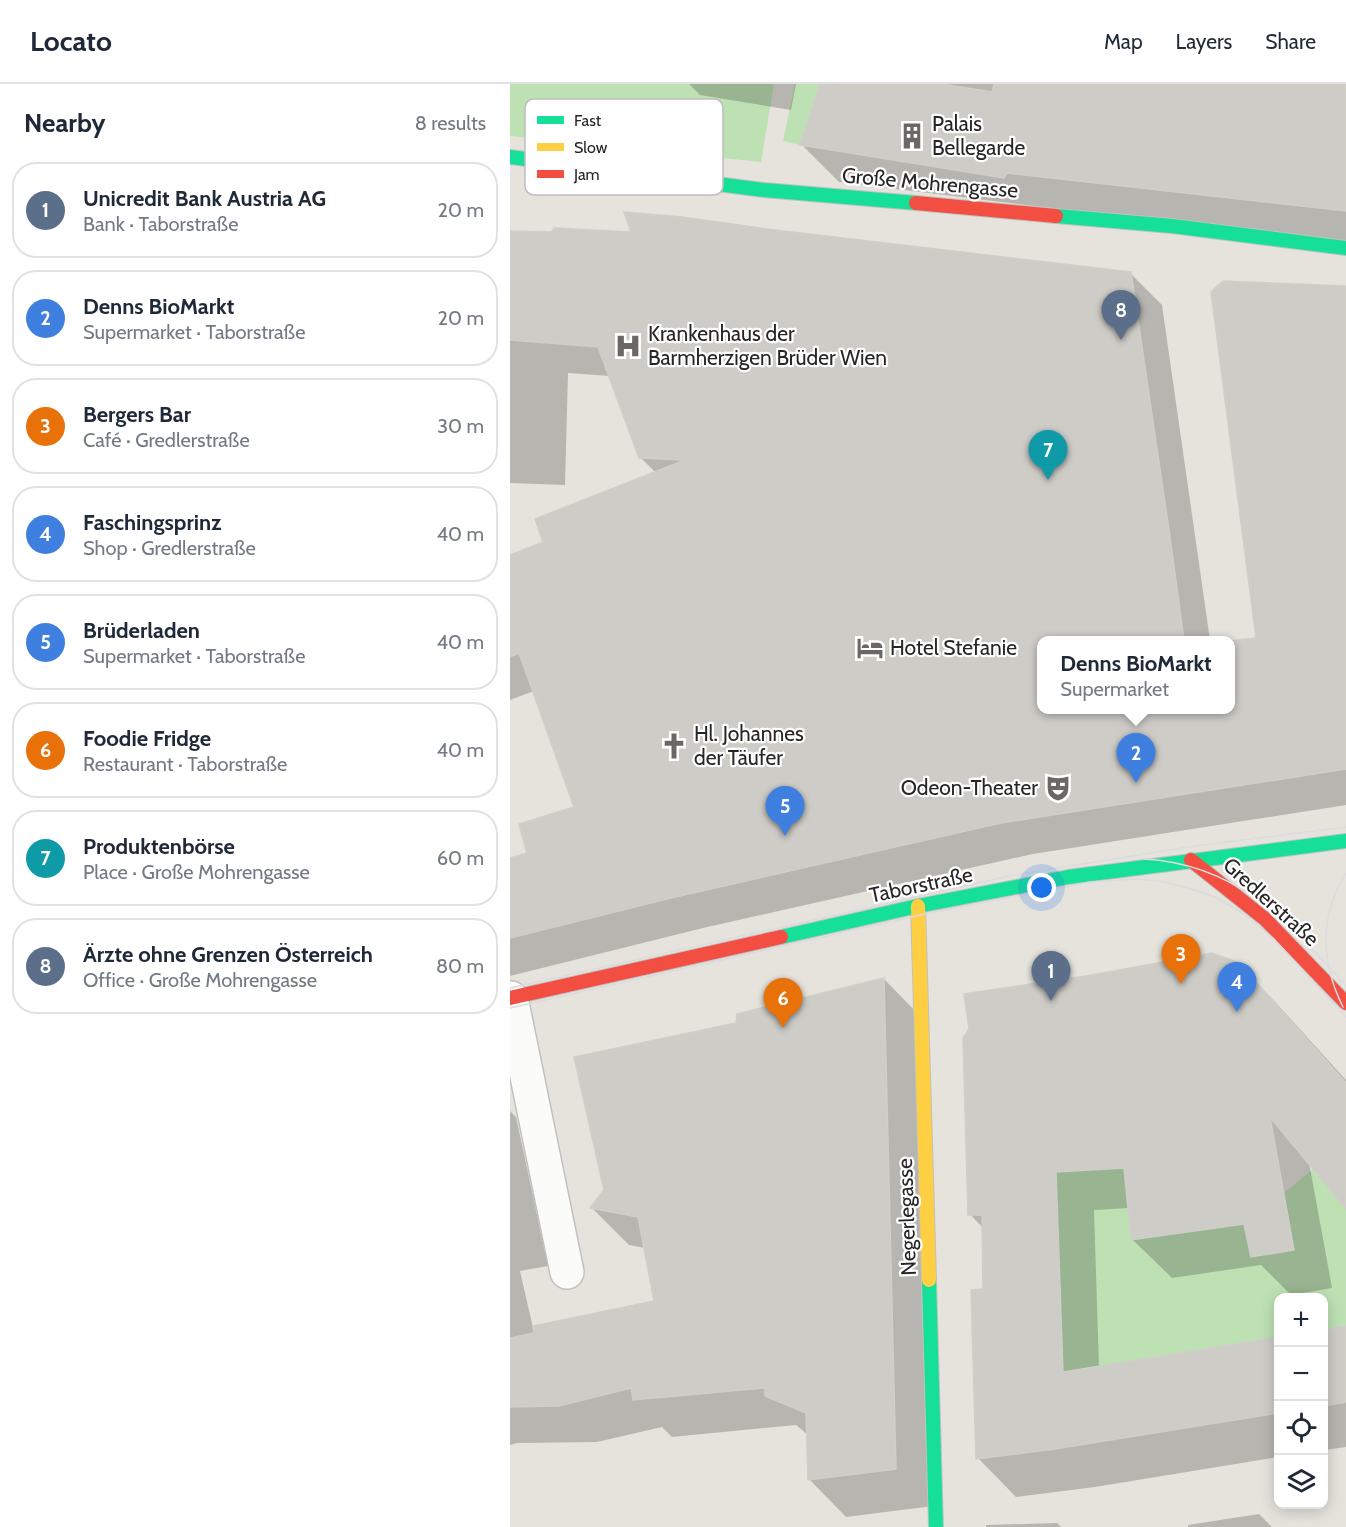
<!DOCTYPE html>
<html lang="en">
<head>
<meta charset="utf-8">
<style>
  :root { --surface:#fff; --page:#f6f6f7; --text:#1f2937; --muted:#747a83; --line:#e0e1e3; --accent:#db2777 }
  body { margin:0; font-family:Cabin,sans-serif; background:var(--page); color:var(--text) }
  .controls { position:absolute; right:18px; bottom:18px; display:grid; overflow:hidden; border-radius:12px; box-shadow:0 3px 15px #0003 }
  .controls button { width:54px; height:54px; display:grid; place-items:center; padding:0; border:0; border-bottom:2px solid var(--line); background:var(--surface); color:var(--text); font:30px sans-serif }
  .you { position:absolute; left:532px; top:804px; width:21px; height:21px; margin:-15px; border:4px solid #fff; border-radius:50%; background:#1a73e8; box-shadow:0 0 0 9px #1a73e833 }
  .badge { display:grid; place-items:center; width:39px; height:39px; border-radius:50%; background:var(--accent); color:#fff; font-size:20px; font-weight:700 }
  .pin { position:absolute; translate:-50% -50px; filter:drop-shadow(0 2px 3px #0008) }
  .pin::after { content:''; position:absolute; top:32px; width:21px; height:18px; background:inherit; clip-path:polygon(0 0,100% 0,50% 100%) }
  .popup { position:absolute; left:527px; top:552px; width:198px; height:78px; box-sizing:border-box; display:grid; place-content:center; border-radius:12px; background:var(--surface); filter:drop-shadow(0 2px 4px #0005); font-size:20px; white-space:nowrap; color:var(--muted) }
  .popup b { font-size:22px; color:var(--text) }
  .popup::after { content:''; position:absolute; left:50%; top:100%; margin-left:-12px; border:12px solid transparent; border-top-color:var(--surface) }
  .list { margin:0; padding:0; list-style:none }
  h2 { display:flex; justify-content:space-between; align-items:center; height:78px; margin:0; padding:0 24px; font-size:26px }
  h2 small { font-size:20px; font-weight:400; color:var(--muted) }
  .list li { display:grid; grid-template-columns:39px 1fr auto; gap:18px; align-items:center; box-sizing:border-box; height:96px; margin:0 12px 12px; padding:0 12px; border:2px solid var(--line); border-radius:24px }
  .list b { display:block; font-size:22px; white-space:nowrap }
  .list p { margin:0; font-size:20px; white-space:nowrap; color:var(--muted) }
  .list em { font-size:20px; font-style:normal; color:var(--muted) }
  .icon { flex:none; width:33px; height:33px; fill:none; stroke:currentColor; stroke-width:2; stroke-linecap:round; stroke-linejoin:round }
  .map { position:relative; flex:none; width:836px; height:1443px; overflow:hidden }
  header { display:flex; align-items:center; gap:36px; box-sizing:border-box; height:84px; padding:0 30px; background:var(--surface); border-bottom:2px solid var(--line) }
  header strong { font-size:28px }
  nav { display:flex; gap:33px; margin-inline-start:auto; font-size:21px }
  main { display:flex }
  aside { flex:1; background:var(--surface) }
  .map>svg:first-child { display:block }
</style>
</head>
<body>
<header>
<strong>Locato</strong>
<nav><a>Map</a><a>Layers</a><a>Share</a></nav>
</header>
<main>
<aside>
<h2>Nearby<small>8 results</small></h2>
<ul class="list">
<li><span class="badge" style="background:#5c6f8a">1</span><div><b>Unicredit Bank Austria AG</b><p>Bank · Taborstraße</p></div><em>20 m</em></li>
<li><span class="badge" style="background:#3f7fe0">2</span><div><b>Denns BioMarkt</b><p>Supermarket · Taborstraße</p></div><em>20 m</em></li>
<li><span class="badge" style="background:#e8710a">3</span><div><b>Bergers Bar</b><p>Café · Gredlerstraße</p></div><em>30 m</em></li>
<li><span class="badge" style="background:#3f7fe0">4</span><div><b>Faschingsprinz</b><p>Shop · Gredlerstraße</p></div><em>40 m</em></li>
<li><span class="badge" style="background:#3f7fe0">5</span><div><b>Brüderladen</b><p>Supermarket · Taborstraße</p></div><em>40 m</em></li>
<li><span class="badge" style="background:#e8710a">6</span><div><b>Foodie Fridge</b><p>Restaurant · Taborstraße</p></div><em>40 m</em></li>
<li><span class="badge" style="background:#0f9aa8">7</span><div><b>Produktenbörse</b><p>Place · Große Mohrengasse</p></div><em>60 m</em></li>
<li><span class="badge" style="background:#5c6f8a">8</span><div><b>Ärzte ohne Grenzen Österreich</b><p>Office · Große Mohrengasse</p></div><em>80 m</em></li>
</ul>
</aside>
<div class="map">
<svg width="836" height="1443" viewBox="0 0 836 1443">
  <rect width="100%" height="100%" fill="#e5e3dc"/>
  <g fill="#bee1b4">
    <polygon points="0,0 264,0 251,78 0,52"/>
    <polygon points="285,0 310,0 290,61 273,57"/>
    <polygon points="614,1084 622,1156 734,1140 741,1173 784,1166 774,1109 803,1085 836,1125 836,1242 814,1246 814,1214 768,1214 768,1253 566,1286 538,1302 533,1088"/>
  </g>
  <g fill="#0003">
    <polygon points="179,0 286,0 281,26 190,11"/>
    <polygon points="312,0 836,0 836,160 329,98 292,61"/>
    <polygon points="214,140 620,189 652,221 700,556 532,556 532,626 720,626 747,555 836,204 836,721 523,770 193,844 0,892 0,775 19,770 66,724 24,607 0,616 0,473 35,459 146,389 130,373 100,292 58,289 55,401 0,399 0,148 123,149"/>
    <polygon points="728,880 767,920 836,996 836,1122 799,1078 822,1204 781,1211 751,1181 662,1194 623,1156 620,1124 584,1126 589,1283 768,1255 768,1373 585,1403 506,1413 468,1374 475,1207 473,1144 460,1130"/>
    <polygon points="374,895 411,933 423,1422 336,1433 299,1395 298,1351 286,1341 162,1353 152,1343 87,1358 7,1359 0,1361 0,1027 6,1033 38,1182 10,1187 23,1244 145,1218 135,1164 119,1161 82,1124 228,940"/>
    <polygon points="836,1244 836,1363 814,1366 814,1248"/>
    <polygon points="749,1430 762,1443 678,1443 678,1441"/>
    <polygon points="547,1439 551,1443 476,1443 476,1441"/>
  </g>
  <g fill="#ceccc7" stroke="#d0cec8" stroke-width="1.5">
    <polygon points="310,0 432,0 482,8 484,0 836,0 836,127 497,89 494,94 290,61"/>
    <polygon points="114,128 172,133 257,145 621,188 660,453 674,556 531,556 531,626 720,626 720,557 746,554 701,208 713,197 836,202 836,685 491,739 161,814 0,854 0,774 17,769 9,740 64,723 9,569 0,573 0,471 33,458 25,435 175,376 129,374 88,263 0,256 0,147 41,148 45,144 121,148"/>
    <polygon points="702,869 729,879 836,999 836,1125 760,1033 784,1166 741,1173 734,1140 621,1156 614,1084 546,1088 553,1288 768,1253 768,1329 545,1365 466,1375 461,1206 473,1205 472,1131 458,1131 453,954 459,945 454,910 576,892"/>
    <polygon points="374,894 386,1385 298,1396 296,1329 255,1312 255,1304 123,1316 121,1304 49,1322 0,1323 0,1254 24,1249 23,1242 144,1217 128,1133 80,1124 94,1106 64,973 226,939 227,930"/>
    <polygon points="836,1242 836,1318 813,1322 813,1246"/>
  </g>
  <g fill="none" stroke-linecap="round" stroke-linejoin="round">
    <g stroke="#c2c1c2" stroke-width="36">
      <polyline id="street" points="1,914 57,1188"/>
    </g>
    <g stroke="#c2c1c2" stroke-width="16">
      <g id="fast">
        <polyline points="0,73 254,106 406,119"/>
        <polyline points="546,132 662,142 836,164"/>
        <polyline points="271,853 408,822 558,793 836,757"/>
        <polyline points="419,1196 426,1443"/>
      </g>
    </g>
    <g stroke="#c2c1c2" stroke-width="16">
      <polyline id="slow" points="408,822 419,1196"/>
    </g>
    <g stroke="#c2c1c2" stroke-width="16">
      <g id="jam">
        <polyline points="406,119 546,132"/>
        <polyline points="681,776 755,835 836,919"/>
        <polyline points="0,914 271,853"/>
      </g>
    </g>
    <use href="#street" stroke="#fbfbfa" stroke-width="33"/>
    <use href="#fast" stroke="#16e098" stroke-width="14"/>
    <use href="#slow" stroke="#ffcf43" stroke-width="14"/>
    <use href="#jam" stroke="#f24e42" stroke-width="14"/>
    <g stroke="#dcdbdd" stroke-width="1.5">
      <path d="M634 775C728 780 778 838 836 902"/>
      <polyline points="0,904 504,791 684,762 836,743"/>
      <path d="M833 923C811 879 809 831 836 789"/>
      <polyline points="0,924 410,831 580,798 626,795 655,798 688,807 707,814 736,831 764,855 836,933"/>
    </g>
  </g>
  <defs>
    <g id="building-bare" transform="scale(2.07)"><path d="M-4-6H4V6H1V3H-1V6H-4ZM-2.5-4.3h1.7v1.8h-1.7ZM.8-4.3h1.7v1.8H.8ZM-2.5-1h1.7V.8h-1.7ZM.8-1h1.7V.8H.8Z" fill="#696866" stroke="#fff" stroke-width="2.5" paint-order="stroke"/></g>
    <g id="hospital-bare" transform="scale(2.07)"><path d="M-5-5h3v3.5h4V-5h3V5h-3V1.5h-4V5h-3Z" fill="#696866" stroke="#fff" stroke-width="2.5" paint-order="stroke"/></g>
    <g id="hotel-bare" transform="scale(2.07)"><path d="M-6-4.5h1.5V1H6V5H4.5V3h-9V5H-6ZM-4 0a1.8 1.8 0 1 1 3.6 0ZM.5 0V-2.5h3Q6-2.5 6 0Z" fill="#696866" stroke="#fff" stroke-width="2.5" paint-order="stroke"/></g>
    <g id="church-bare" transform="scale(2.07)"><path d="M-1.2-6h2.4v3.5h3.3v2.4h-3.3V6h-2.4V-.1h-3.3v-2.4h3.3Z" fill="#696866" stroke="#fff" stroke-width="2.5" paint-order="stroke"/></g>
    <g id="theatre-bare" transform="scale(2.07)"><path d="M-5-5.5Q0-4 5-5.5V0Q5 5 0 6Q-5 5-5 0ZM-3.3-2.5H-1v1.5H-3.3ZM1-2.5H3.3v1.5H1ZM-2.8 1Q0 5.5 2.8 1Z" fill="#696866" stroke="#fff" stroke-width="2.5" paint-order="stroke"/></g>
  </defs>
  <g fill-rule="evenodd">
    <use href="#building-bare" x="402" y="52"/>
    <use href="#hospital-bare" x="118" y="262"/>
    <use href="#hotel-bare" x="360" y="564"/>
    <use href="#church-bare" x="164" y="662"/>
    <use href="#theatre-bare" x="548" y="704"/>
  </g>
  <g text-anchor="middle" stroke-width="4.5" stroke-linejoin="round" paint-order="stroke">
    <g font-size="21" fill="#262626" stroke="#fff" text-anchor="start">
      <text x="422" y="47">Palais<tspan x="422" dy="24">Bellegarde</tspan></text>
      <text x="138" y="257">Krankenhaus der<tspan x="138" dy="24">Barmherzigen Brüder Wien</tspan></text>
      <text x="380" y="571">Hotel Stefanie</text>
      <text x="184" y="657">Hl. Johannes<tspan x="184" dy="24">der Täufer</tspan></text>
      <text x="528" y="711" text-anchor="end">Odeon-Theater</text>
    </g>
    <g font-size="21" fill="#262626" stroke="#fff">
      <text transform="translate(420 99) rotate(5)" y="7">Große Mohrengasse</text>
      <text transform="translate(411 801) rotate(-12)" y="7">Taborstraße</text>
      <text transform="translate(761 818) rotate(42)" y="7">Gredlerstraße</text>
      <text transform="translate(397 1133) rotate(-92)" y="7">Negerlegasse</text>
    </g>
  </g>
  <rect x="15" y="15" width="198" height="96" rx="9" fill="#fff" stroke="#bebebe" stroke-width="1.5"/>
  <rect x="27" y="32" width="27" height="8" fill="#16e098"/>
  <rect x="27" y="59" width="27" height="8" fill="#ffcf43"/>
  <rect x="27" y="86" width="27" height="8" fill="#f24e42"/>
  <g font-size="16" fill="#262626">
    <text x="64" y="42">Fast</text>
    <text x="64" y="69">Slow</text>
    <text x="64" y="96">Jam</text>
  </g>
</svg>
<div class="controls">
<button>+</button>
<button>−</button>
<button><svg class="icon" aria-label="locate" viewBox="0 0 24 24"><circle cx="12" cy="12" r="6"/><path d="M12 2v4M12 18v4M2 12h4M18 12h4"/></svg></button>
<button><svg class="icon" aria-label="layers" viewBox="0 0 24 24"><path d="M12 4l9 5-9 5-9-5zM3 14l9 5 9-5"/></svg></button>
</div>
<div class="you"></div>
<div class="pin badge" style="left:541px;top:917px;background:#5c6f8a">1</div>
<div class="pin badge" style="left:626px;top:699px;background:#3f7fe0">2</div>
<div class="popup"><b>Denns BioMarkt</b>Supermarket</div>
<div class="pin badge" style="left:671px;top:900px;background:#e8710a">3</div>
<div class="pin badge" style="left:727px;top:928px;background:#3f7fe0">4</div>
<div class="pin badge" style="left:275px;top:752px;background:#3f7fe0">5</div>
<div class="pin badge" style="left:273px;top:944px;background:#e8710a">6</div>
<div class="pin badge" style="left:538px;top:396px;background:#0f9aa8">7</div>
<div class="pin badge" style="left:611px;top:256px;background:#5c6f8a">8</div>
</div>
</main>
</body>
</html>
